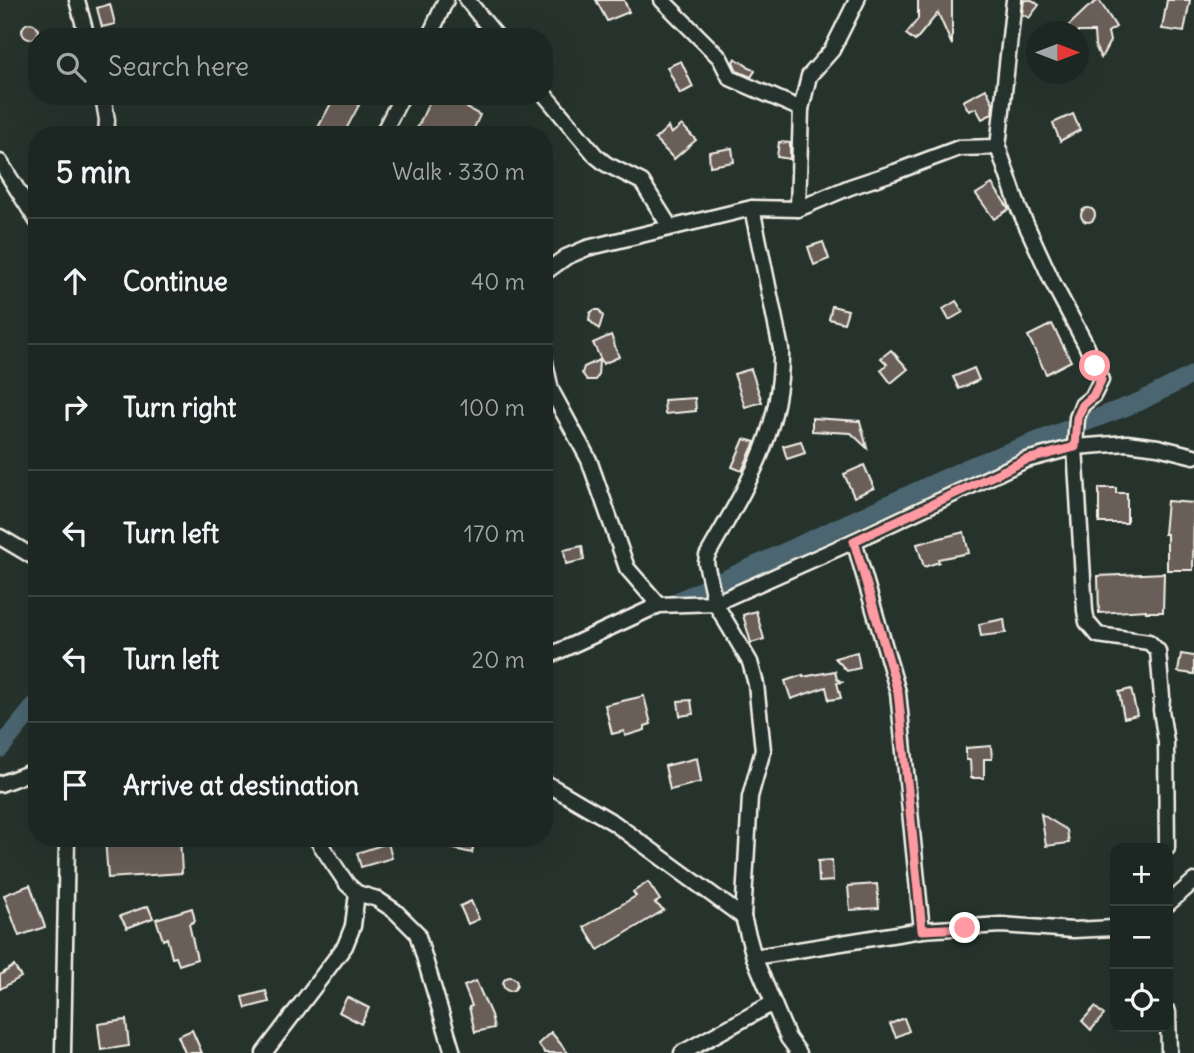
<!DOCTYPE html>
<html lang="en">
<head>
<meta charset="utf-8">
<style>
  :root { --surface:#1c2622; --page:#29322f; --text:#f1f3f6; --muted:#a0a5a5; --line:#3a4340 }
  body { margin:0; font-family:Delius,sans-serif; background:var(--page); color:var(--text) }
  .controls { position:absolute; right:21px; bottom:21px; display:grid; overflow:hidden; border-radius:14px; box-shadow:0 7px 28px #0002 }
  .controls button { width:63px; height:63px; display:grid; place-items:center; padding:0; border:0; border-bottom:2px solid var(--line); background:var(--surface); color:var(--text); font:35px sans-serif }
  .compass { position:absolute; left:1026px; top:21px; width:63px; height:63px; border-radius:50%; background:var(--surface); box-shadow:0 7px 28px #0002; rotate:90deg }
  .stop { position:absolute; width:21px; height:21px; margin:-16px; border:5px solid #ff9aa2; border-radius:50%; background:#fff }
  .stop.end { background:#ff9aa2; border-color:#fff; box-shadow:0 2px 7px #0008 }
  .list { margin:0; padding:0; list-style:none }
  h2 { display:flex; justify-content:space-between; align-items:center; height:91px; margin:0; padding:0 28px; font-size:30px }
  h2 small { font-size:23px; font-weight:400; color:var(--muted) }
  .list li { display:grid; grid-template-columns:46px 1fr auto; gap:21px; align-items:center; box-sizing:border-box; height:126px; padding:0 28px; border-top:2px solid var(--line) }
  .list b { display:block; font-size:26px; white-space:nowrap }
  .list em { font-size:23px; font-style:normal; color:var(--muted) }
  .icon { flex:none; width:38px; height:38px; fill:none; stroke:currentColor; stroke-width:2; stroke-linecap:round; stroke-linejoin:round }
  .map { position:relative; flex:none; width:1194px; height:1053px; overflow:hidden }
  .search { position:absolute; background:var(--surface); box-shadow:0 7px 28px #0002; left:28px; top:28px; width:525px; height:77px; display:flex; align-items:center; gap:18px; box-sizing:border-box; padding:0 24px; border-radius:28px; color:var(--muted); font-size:26px }
  .panel { position:absolute; background:var(--surface); box-shadow:0 7px 28px #0002; left:28px; top:126px; width:525px; height:721px; border-radius:28px }
  .map>svg:first-child { display:block }
</style>
</head>
<body>
<div class="map">
<svg width="1194" height="1053" viewBox="0 0 1194 1053">
  <rect width="100%" height="100%" fill="#26332d"/>
  <filter id="ink" filterUnits="userSpaceOnUse"><feTurbulence type="fractalNoise" baseFrequency=".0143" numOctaves="2"/><feDisplacementMap in="SourceGraphic" scale="14" xChannelSelector="R" yChannelSelector="G"/><feConvolveMatrix kernelMatrix="1 2 1 2 8 2 1 2 1" color-interpolation-filters="sRGB"/></filter>
  <g filter="url(#ink)">
    <g fill="none" stroke-linecap="round" stroke-linejoin="round">
      <g stroke="#4c6671" stroke-width="18">
        <polyline points="669,605 969,467 1141,401 1194,374"/>
        <polyline points="0,749 37,703"/>
      </g>
    </g>
    <g fill="#6a5e58" stroke="#f4f1e8" stroke-width="2">
      <polygon points="596,0 624,0 629,12 607,21"/>
      <polygon points="918,0 952,0 952,45 938,13 915,41 906,34 918,19"/>
      <polygon points="1024,0 1032,0 1039,5 1029,18 1022,14"/>
      <polygon points="1099,0 1116,27 1108,32 1110,41 1101,58 1095,46 1094,32 1062,32 1087,8"/>
      <polygon points="1167,0 1190,0 1184,32 1162,29"/>
      <polygon points="110,4 115,24 102,27 97,8"/>
      <circle cx="30" cy="31" r="8"/>
      <polygon points="735,58 755,71 751,77 737,71 733,62"/>
      <polygon points="681,61 693,87 680,94 667,67"/>
      <polygon points="986,89 993,103 992,114 982,119 976,108 969,111 963,101"/>
      <polygon points="335,96 344,96 359,105 343,135 314,135"/>
      <polygon points="432,96 473,96 467,108 480,115 471,135 414,135"/>
      <polygon points="1073,114 1080,130 1060,141 1053,123"/>
      <polygon points="682,125 696,140 674,159 655,139 668,127 671,134"/>
      <polygon points="779,142 790,143 790,159 777,157"/>
      <polygon points="732,148 734,162 710,166 709,152"/>
      <polygon points="992,184 1009,209 994,219 976,194"/>
      <circle cx="1088" cy="215" r="7"/>
      <polygon points="823,242 829,259 814,265 808,247"/>
      <polygon points="956,301 963,312 949,320 943,309"/>
      <polygon points="832,306 848,310 844,323 829,319"/>
      <polygon points="594,310 599,310 603,316 599,329 589,320 590,313"/>
      <polygon points="1052,324 1071,361 1046,374 1028,336"/>
      <polygon points="611,335 619,357 603,364 593,343"/>
      <polygon points="891,350 908,369 891,383 881,370 887,364 881,358"/>
      <polygon points="599,360 598,376 595,380 587,380 582,373 584,367"/>
      <polygon points="974,368 979,380 959,389 953,377"/>
      <polygon points="751,369 762,402 745,407 734,374"/>
      <polygon points="695,398 696,411 665,414 664,400"/>
      <polygon points="812,418 860,421 867,448 851,433 812,431"/>
      <polygon points="744,439 755,442 742,471 732,467"/>
      <polygon points="801,441 805,453 787,459 783,446"/>
      <polygon points="864,465 874,488 854,497 844,474"/>
      <polygon points="1099,488 1116,488 1116,493 1127,493 1127,523 1099,523"/>
      <polygon points="1167,501 1194,503 1193,570 1167,570 1167,534 1164,534"/>
      <polygon points="964,532 969,553 938,559 939,562 924,567 917,544"/>
      <polygon points="582,546 584,560 566,564 564,550"/>
      <polygon points="1164,573 1163,612 1146,612 1146,610 1099,613 1098,576"/>
      <polygon points="756,611 764,639 751,643 743,615"/>
      <polygon points="1004,619 1006,633 981,636 979,624"/>
      <polygon points="857,652 860,668 847,671 835,658"/>
      <polygon points="1181,654 1194,656 1194,674 1178,672"/>
      <polygon points="835,671 837,679 842,682 837,683 841,698 829,700 826,687 791,699 785,681 803,675 803,677"/>
      <polygon points="1131,689 1137,715 1124,718 1119,692"/>
      <polygon points="644,696 651,724 645,726 645,730 625,736 624,731 612,734 605,705"/>
      <polygon points="691,700 693,714 680,716 678,701"/>
      <polygon points="991,746 992,759 984,759 984,778 971,778 970,760 966,760 966,748"/>
      <polygon points="697,758 701,782 670,790 665,766"/>
      <polygon points="1041,814 1067,830 1069,843 1046,846"/>
      <polygon points="105,838 180,838 182,873 108,878"/>
      <polygon points="433,838 475,838 472,853 432,844"/>
      <polygon points="388,843 392,858 361,867 357,853"/>
      <polygon points="832,860 833,881 819,882 818,861"/>
      <polygon points="648,882 660,900 655,903 664,910 598,950 584,927 636,896 633,892"/>
      <polygon points="877,884 879,908 850,910 848,886"/>
      <polygon points="30,885 45,927 19,936 4,895"/>
      <polygon points="471,901 479,919 468,924 460,906"/>
      <polygon points="148,906 153,918 127,928 120,916"/>
      <polygon points="192,908 195,921 189,924 197,959 179,965 176,957 172,958 167,938 163,940 156,919"/>
      <polygon points="14,966 21,977 0,989 0,975"/>
      <circle cx="510" cy="984" r="7"/>
      <polygon points="476,981 491,1015 494,1028 475,1032 469,1007 472,1006 464,986"/>
      <polygon points="266,991 269,1002 246,1008 243,997"/>
      <polygon points="347,997 369,1008 361,1024 339,1012"/>
      <polygon points="1095,1007 1104,1015 1091,1030 1082,1021"/>
      <polygon points="904,1018 909,1031 896,1037 890,1024"/>
      <polygon points="126,1020 129,1046 101,1050 98,1024"/>
      <polygon points="192,1030 202,1053 185,1053 178,1036"/>
      <polygon points="551,1032 568,1053 545,1053 538,1044"/>
    </g>
    <g fill="none" stroke-linecap="round" stroke-linejoin="round">
      <g stroke="#f4f1e8" stroke-width="19">
        <g id="street">
          <polyline points="77,0 87,37"/>
          <polyline points="467,0 497,37"/>
          <polyline points="662,0 720,58 730,78 801,109"/>
          <polyline points="1014,0 998,147 1019,209 1053,283 1086,345 1101,380 1093,396 1082,405 1077,418 1075,447 1085,611 1087,622 1098,635 1149,642 1158,651 1162,697 1161,710 1166,742 1167,848"/>
          <polyline points="429,37 446,0"/>
          <polyline points="544,94 596,156 606,164 642,182 670,227"/>
          <polyline points="103,96 107,120 106,135"/>
          <polyline points="382,135 402,96"/>
          <polyline points="0,162 37,221"/>
          <polyline points="798,209 801,109 809,76 832,50 857,0"/>
          <polyline points="544,273 566,257 587,248 752,208 798,209 850,187 895,172 959,148 998,147"/>
          <polyline points="544,358 551,390 589,460 627,568 659,605"/>
          <polyline points="0,537 37,559"/>
          <polyline points="854,541 898,692 922,930"/>
          <polyline points="544,658 659,605 715,603 854,541 1026,460 1075,447 1127,443 1158,447 1194,456"/>
          <polyline points="544,782 614,823 743,917 754,957 922,930 1001,925 1073,930 1115,928"/>
          <polyline points="0,784 37,770"/>
          <polyline points="316,838 347,884 357,893 377,899 395,911 417,933 453,1053"/>
          <polyline points="1168,904 1194,881"/>
          <path d="M743 917 750 797 763 750 756 684 750 662 715 603 706 563 707 556C746 487 783 431 781 349L752 208"/>
          <polyline points="754,957 788,1038 799,1053"/>
          <polyline points="1168,1012 1169,1053"/>
          <polyline points="63,1053 67,838"/>
          <polyline points="264,1053 345,946 353,926 357,893"/>
          <polyline points="682,1053 773,1003"/>
        </g>
      </g>
      <use href="#street" stroke="#26332d" stroke-width="14"/>
    </g>
  </g>
  <g fill="none" stroke-linecap="round" stroke-linejoin="round" filter="url(#ink)">
    <polyline stroke="#ff9aa2" stroke-width="9" points="965,928 922,930 898,692 854,541 1026,460 1075,447 1077,418 1083,405 1093,396 1101,380 1095,366"/>
  </g>
</svg>
<div class="controls">
<button>+</button>
<button>−</button>
<button><svg class="icon" aria-label="locate" viewBox="0 0 24 24"><circle cx="12" cy="12" r="6"/><path d="M12 2v4M12 18v4M2 12h4M18 12h4"/></svg></button>
</div>
<svg class="compass" viewBox="-18 -18 36 36"><path d="M0-13l5 13h-10z" fill="#e53935"/><path d="M0 13l5-13h-10z" fill="#a0a5a5"/></svg>
<div class="stop" style="left:1095px;top:366px"></div>
<div class="stop end" style="left:965px;top:928px"></div>
<div class="search"><svg class="icon" aria-label="search" viewBox="0 0 24 24"><circle cx="10" cy="10" r="6"/><path d="M15 15l6 6"/></svg>Search here</div>
<section class="panel">
<h2>5 min<small>Walk · 330 m</small></h2>
<ul class="list">
<li><svg class="icon" aria-label="ahead" viewBox="0 0 24 24"><path d="M12 20V5M6 11l6-6 6 6"/></svg><div><b>Continue</b></div><em>40 m</em></li>
<li><svg class="icon" aria-label="right" viewBox="0 0 24 24"><path d="M7 20v-9h11M14 6l5 5-5 5"/></svg><div><b>Turn right</b></div><em>100 m</em></li>
<li><svg class="icon" aria-label="left" viewBox="0 0 24 24"><path d="M17 20v-9H6M10 6l-5 5 5 5"/></svg><div><b>Turn left</b></div><em>170 m</em></li>
<li><svg class="icon" aria-label="left" viewBox="0 0 24 24"><path d="M17 20v-9H6M10 6l-5 5 5 5"/></svg><div><b>Turn left</b></div><em>20 m</em></li>
<li><svg class="icon" aria-label="arrive" viewBox="0 0 24 24"><path d="M6 21V4h12l-3 4 3 4H6"/></svg><div><b>Arrive at destination</b></div></li>
</ul>
</section>
</div>
</body>
</html>
